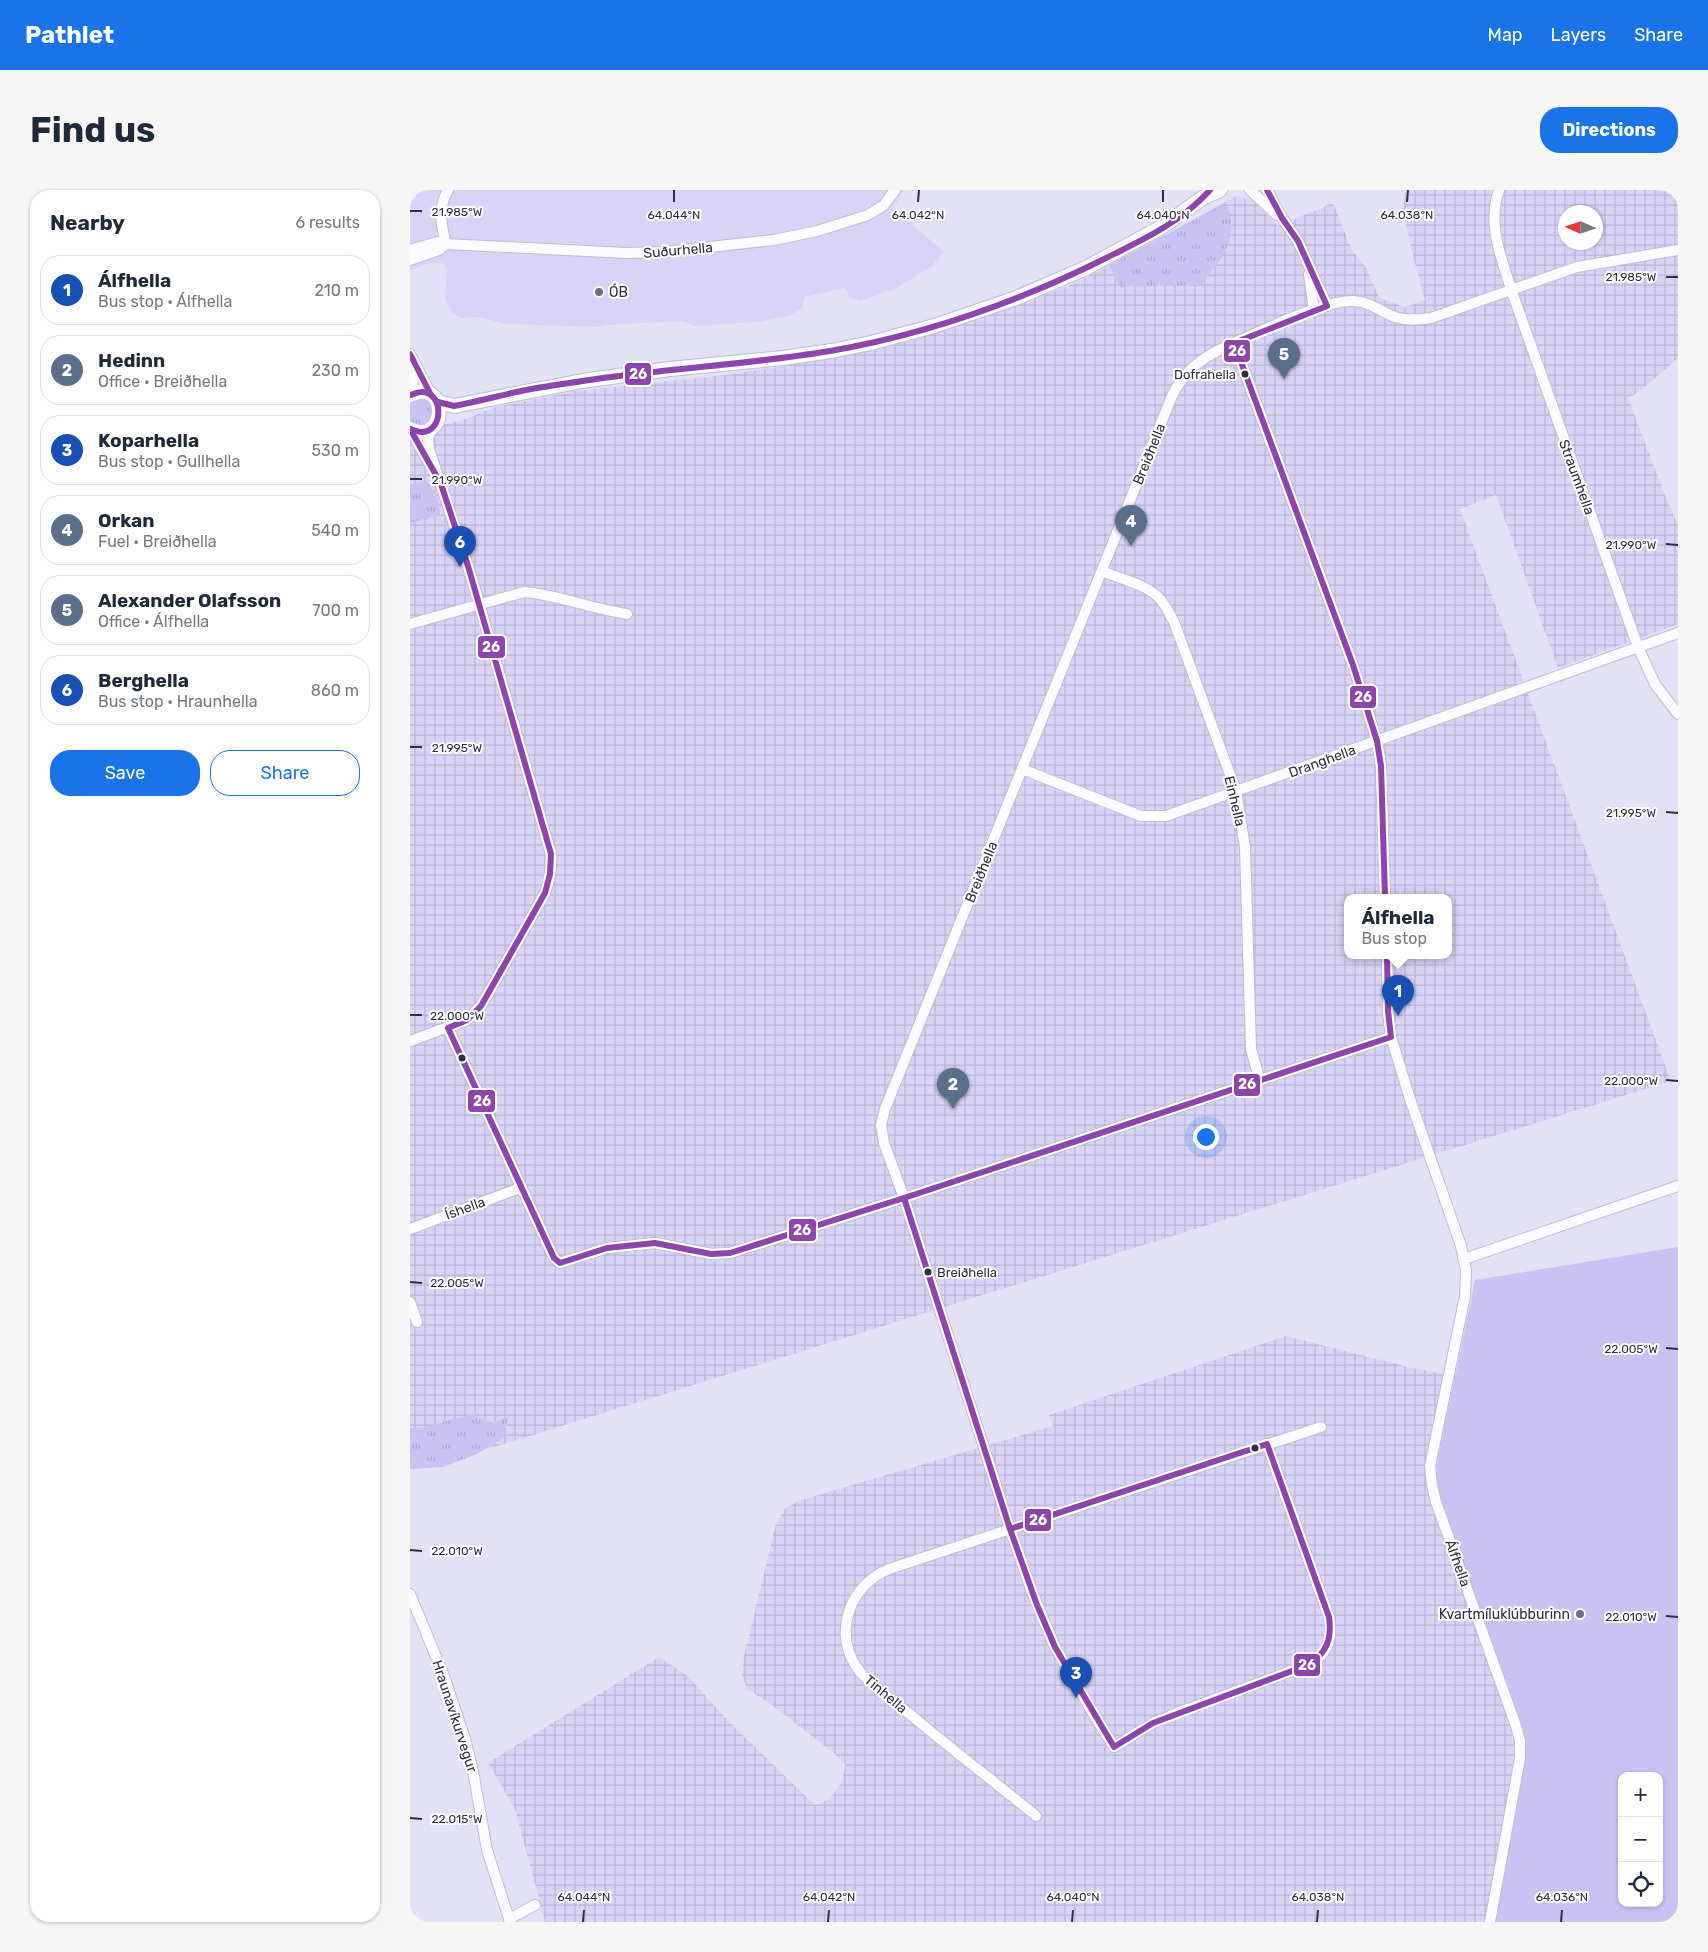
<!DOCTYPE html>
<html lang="en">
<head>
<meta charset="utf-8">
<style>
  :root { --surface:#fff; --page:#f6f6f7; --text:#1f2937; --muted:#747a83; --line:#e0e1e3; --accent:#1a73e8 }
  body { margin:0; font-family:Rubik,sans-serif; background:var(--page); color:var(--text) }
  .controls { position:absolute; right:15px; bottom:15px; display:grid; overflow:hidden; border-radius:10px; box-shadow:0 1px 4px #0004 }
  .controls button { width:45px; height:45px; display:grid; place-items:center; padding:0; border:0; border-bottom:1px solid var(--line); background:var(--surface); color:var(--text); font:25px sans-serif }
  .compass { position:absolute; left:1148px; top:15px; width:45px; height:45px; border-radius:50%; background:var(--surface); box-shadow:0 1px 4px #0004; rotate:273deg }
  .you { position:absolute; left:795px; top:946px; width:18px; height:18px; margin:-12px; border:4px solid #fff; border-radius:50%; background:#1a73e8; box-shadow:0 0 0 8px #1a73e833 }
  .badge { display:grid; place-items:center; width:32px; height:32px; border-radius:50%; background:var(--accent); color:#fff; font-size:16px; font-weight:700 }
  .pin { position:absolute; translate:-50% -41px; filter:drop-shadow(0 1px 2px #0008) }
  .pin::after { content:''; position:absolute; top:26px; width:18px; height:15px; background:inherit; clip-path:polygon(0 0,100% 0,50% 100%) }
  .popup { position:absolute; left:934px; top:704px; width:108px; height:65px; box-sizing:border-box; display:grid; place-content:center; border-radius:10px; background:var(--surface); filter:drop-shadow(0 1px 4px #0005); font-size:16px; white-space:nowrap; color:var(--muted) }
  .popup b { font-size:19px; color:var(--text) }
  .popup::after { content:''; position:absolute; left:50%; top:100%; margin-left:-10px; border:10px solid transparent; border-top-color:var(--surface) }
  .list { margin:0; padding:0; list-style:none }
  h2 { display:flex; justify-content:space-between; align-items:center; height:65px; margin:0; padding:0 20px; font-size:21px }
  h2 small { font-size:16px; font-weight:400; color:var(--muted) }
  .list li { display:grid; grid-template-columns:32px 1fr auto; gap:15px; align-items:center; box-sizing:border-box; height:70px; margin:0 10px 10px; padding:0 10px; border:1px solid var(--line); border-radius:20px }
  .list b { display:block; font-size:19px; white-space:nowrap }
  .list p { margin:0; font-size:16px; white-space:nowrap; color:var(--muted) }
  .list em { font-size:16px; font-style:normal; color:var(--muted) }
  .actions { display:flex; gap:10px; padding:15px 20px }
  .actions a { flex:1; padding:11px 0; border:1px solid var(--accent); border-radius:20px; text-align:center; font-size:18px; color:var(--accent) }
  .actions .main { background:var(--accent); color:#fff }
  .icon { flex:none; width:28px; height:28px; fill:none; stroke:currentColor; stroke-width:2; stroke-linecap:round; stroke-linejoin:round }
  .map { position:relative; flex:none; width:1268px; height:1732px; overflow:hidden; border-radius:20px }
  header { display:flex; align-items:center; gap:30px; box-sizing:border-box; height:70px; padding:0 25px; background:var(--accent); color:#fff }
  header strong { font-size:24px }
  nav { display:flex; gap:28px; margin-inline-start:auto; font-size:18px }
  .intro { display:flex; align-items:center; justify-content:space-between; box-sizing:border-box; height:120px; padding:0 30px }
  h1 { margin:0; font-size:35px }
  .button { padding:12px 22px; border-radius:20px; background:var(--accent); color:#fff; font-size:18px; font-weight:700 }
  main { display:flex; gap:30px; padding:0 30px }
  aside { flex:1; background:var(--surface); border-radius:20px; box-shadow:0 1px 4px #0004 }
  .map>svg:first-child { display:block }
</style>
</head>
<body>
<header>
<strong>Pathlet</strong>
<nav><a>Map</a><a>Layers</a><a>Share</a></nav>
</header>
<div class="intro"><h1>Find us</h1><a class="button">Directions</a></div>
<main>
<aside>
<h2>Nearby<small>6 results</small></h2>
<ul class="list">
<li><span class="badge" style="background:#1a4fb4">1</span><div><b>Álfhella</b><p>Bus stop · Álfhella</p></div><em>210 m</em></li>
<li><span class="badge" style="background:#5c6f8a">2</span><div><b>Hedinn</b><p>Office · Breiðhella</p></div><em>230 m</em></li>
<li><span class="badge" style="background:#1a4fb4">3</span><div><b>Koparhella</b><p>Bus stop · Gullhella</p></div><em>530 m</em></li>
<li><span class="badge" style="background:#5c6f8a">4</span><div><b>Orkan</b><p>Fuel · Breiðhella</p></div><em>540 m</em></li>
<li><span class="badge" style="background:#5c6f8a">5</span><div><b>Alexander Olafsson</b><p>Office · Álfhella</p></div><em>700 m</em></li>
<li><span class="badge" style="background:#1a4fb4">6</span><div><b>Berghella</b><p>Bus stop · Hraunhella</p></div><em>860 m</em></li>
</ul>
<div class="actions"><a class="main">Save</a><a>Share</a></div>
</aside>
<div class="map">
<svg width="1268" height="1732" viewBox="0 0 1268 1732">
  <defs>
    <pattern id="industrial-grid" width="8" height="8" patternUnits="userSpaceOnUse" patternTransform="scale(1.25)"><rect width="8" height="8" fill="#d9d4f7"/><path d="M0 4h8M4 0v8" fill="none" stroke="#bbb6d5"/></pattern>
    <pattern id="grass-tufts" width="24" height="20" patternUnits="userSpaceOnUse" patternTransform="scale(1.25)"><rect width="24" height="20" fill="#cac3f2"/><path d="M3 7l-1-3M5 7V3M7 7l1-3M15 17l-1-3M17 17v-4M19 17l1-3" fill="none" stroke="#aea8d1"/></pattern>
  </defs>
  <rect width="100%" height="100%" fill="#e3e1f6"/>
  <polygon fill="#d9d4f7" points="0,0 494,0 483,19 534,61 523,75 487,98 450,111 440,107 435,98 395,107 391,119 379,126 347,132 285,136 273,131 197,135 188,137 95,134 68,127 51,128 41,122 35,109 37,79 33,73 17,74 0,80"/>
  <g fill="url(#industrial-grid)" fill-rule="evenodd">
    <path d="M996 0H1268V168L1230 201 1218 208 1256 308 1268 335V434L1148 478 1086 305 1050 319 1261 891 81 1258 0 1271V241L50 231 86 217 166 201 316 185 424 168 496 152 597 119 663 94 757 45 826 6 842 10 868 36 923 13 942 60 957 79 969 108 995 117 1015 110 1002 62 993 19ZM1156 22H1186V52H1156ZM938 707H1038V765H938Z"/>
    <polygon points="876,1146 998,1177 1046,1186 1027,1274 1026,1296 1116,1551 1079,1732 135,1732 105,1619 78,1573 249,1467 278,1486 316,1529 405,1615 420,1609 432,1591 435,1574 425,1564 358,1512 337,1499 332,1485 334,1466 366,1334 375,1319 388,1311 643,1236 639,1225"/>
  </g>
  <g fill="url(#grass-tufts)">
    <path d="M811 15 818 17C829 52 811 68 791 95L710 97 699 75Z"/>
    <polygon points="10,207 21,211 25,225 16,235 0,232 0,211"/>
    <path d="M14 290C24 298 30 311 30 325L0 333V296Z"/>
    <path d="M63 1224C79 1233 82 1235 98 1226L94 1248 67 1264 33 1277 0 1279V1238H11Z"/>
  </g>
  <path fill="#cac3f2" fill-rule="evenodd" d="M1268 1057V1732H1079L1116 1551 1026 1296 1027 1274 1065 1090ZM1212 1586H1249V1713H1212Z"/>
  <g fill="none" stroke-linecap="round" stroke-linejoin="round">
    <g stroke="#bfbdcf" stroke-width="12">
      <g id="minor">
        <polyline points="840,0 867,25"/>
        <polyline points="857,0 872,28 888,51 917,116"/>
        <path d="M1089 0C1077 35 1091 66 1101 99L1228 457 1245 494 1268 524"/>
        <path d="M36 54C31 35 28 17 38 0"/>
        <polyline points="0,60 27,52 36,54 216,63 254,62 364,50 407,41 458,25 474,15 485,0"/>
        <polyline points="0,70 29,60 36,54"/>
        <polyline points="899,84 904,120"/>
        <polyline points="824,153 943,475 967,551 971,576 975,707"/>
        <polyline points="0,164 21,205"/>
        <polyline points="0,181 3,193 0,202"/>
        <polyline points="0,239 18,271"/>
        <path d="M692 381C708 388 734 394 747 406 755 413 759 423 764 432L826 601 835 657 841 859 850 891"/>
        <path d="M0 434 114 402C149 405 182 419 217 424"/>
        <polyline points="612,579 731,626 756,626 1268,443"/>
        <polyline points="977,765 978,821 981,847 1001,912 1051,1056 1056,1081 1055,1106 1020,1276 1022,1295 1026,1312 1106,1536 1110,1551 1110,1568 1080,1732"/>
        <polyline points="38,838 144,1068 150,1073 197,1058 245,1053 301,1064 320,1063 494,1008 981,847"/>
        <path d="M0 851 57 830 71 816 135 703C140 690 142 678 141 664L63 392 19 259 18 250 20 239"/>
        <polyline points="0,1039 110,998"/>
        <polyline points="1054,1069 1268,996"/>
        <polyline points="0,1112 7,1132"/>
        <path d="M857 1254 919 1427C923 1450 918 1464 898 1475L767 1523 743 1533 704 1557 684 1525 645 1457 622 1402 600 1339 494 1008 474 953 471 935 475 919 762 206C773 183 789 170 811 159 841 146 915 109 944 111 958 112 968 119 980 125 993 131 1007 130 1021 128L1167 77 1268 60"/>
        <polyline points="0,1404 34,1486 55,1549 63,1581 77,1660 100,1732"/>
        <path d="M626 1626C585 1592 542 1560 501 1525 485 1512 465 1499 451 1483 420 1446 439 1393 482 1378L911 1237"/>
        <polyline points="99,1729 125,1715"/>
      </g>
    </g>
    <g stroke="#bfbdcf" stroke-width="16">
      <g id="major">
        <path d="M0 205C39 186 38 257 0 239"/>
        <polyline points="28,212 44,216 172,191 260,179 373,168 421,161 461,153 524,136 606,108 676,78 750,38 794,7 810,0"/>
      </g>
    </g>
    <use href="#minor" stroke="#fbfafe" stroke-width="10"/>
    <use href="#major" stroke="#fbfafe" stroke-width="14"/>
    <g stroke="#fff" stroke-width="10">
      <g id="bus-1">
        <polyline points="857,0 872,28 888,51 917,116 824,153 943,475 967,551 971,576 975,707"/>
        <polyline points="0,164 21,205"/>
        <path d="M0 205C4 204 8 202 11 202 34 201 34 242 12 242 8 242 3 240 0 239"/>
        <path d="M28 212 44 216C66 212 88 206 111 201 135 196 161 193 186 189 264 178 343 174 420 161 513 145 602 114 686 73 726 53 770 34 800 0"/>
        <polyline points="0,239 31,294 58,376 141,664 140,684 135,703 71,816 57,830 38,838 144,1068 150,1073 197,1058 245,1053 301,1064 320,1063 494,1008 981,847 978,821 977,765"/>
        <polyline points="494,1008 600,1339"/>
        <path d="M857 1254 919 1427C922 1449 917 1463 898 1475L743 1533 704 1557 645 1457 627 1415 600 1339Z"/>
      </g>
    </g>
    <use href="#bus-1" stroke="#8e44ad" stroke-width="6"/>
  </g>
  <path fill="none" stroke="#302e40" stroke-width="2" d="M264 12V0M508 12 509 0M753 12V0M997 12 998 0M0 21H12M1256 87H1268M0 289H12M1256 354 1268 355M0 557H12M1256 622 1268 623M0 825H12M1256 890 1268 891M0 1092 12 1093M1256 1158 1268 1159M0 1360 12 1361M1256 1426 1268 1427M0 1628 12 1629M173 1732 174 1720M418 1732 419 1720M662 1732 663 1720M907 1732 908 1720M1151 1732 1152 1720"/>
  <g fill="#6f6d80" stroke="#fff" stroke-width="2">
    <circle cx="189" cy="102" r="5"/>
    <circle cx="1170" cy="1424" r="5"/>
  </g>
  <g fill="#302e40" stroke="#fff" stroke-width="2">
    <circle cx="835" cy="184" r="4.5"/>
    <circle cx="52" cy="868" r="4.5"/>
    <circle cx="518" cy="1082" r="4.5"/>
    <circle cx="845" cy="1258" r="4.5"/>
  </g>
  <g text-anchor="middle" stroke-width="4" stroke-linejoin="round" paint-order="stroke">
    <g font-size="13" fill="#302e40" stroke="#fff" text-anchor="end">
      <text x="826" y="189">Dofrahella</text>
      <text x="527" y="1087" text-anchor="start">Breiðhella</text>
    </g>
    <g font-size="14" fill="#302e40" stroke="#fff">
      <text transform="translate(268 60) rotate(-5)" y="5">Suðurhella</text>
      <text transform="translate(739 264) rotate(-68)" y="5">Breiðhella</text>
      <text transform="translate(1167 287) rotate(70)" y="5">Straumhella</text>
      <text transform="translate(912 571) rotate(-20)" y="5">Dranghella</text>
      <text transform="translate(825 611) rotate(77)" y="5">Einhella</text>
      <text transform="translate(571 682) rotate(-68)" y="5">Breiðhella</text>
      <text transform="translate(55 1018) rotate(-20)" y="5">Íshella</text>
      <text transform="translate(1048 1373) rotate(70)" y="5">Álfhella</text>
      <text transform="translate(476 1504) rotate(40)" y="5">Tinhella</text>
      <text transform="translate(45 1526) rotate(72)" y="5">Hraunavíkurvegur</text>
    </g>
    <g font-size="14" fill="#302e40" stroke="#fff" text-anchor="start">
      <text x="199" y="107">ÓB</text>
      <text x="1160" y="1429" text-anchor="end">Kvartmíluklúbburinn</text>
    </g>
  </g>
  <g font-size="12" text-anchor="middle" fill="#302e40" stroke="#fff" stroke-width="4" stroke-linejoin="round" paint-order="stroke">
    <text x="47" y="26">21.985°W</text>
    <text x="264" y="29">64.044°N</text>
    <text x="508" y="29">64.042°N</text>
    <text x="753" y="29">64.040°N</text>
    <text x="997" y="29">64.038°N</text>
    <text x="1221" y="91">21.985°W</text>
    <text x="47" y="294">21.990°W</text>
    <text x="1221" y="359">21.990°W</text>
    <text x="47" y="562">21.995°W</text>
    <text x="1221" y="627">21.995°W</text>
    <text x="47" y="830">22.000°W</text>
    <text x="1221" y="895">22.000°W</text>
    <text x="47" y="1097">22.005°W</text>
    <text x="1221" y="1163">22.005°W</text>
    <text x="47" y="1365">22.010°W</text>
    <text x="1221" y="1431">22.010°W</text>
    <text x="47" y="1633">22.015°W</text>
    <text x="174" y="1711">64.044°N</text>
    <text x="419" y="1711">64.042°N</text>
    <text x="663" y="1711">64.040°N</text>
    <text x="908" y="1711">64.038°N</text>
    <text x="1152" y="1711">64.036°N</text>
  </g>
  <g stroke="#fff" stroke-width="2">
    <rect x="813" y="149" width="28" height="24" rx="5" fill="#8e44ad"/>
    <rect x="214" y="172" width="28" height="24" rx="5" fill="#8e44ad"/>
    <rect x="67" y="445" width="29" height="24" rx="5" fill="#8e44ad"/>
    <rect x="939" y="495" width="28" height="24" rx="5" fill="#8e44ad"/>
    <rect x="823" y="883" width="28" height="24" rx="5" fill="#8e44ad"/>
    <rect x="57" y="899" width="29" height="24" rx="5" fill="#8e44ad"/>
    <rect x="378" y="1028" width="29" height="24" rx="5" fill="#8e44ad"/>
    <rect x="614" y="1318" width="28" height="24" rx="5" fill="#8e44ad"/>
    <rect x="883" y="1463" width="28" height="24" rx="5" fill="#8e44ad"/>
  </g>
  <g font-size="14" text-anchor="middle" font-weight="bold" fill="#fff">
    <text x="827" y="166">26</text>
    <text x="228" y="189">26</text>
    <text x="81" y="462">26</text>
    <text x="953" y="512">26</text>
    <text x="837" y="899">26</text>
    <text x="72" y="916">26</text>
    <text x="392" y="1045">26</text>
    <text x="628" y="1335">26</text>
    <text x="897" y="1480">26</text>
  </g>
</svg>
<div class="controls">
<button>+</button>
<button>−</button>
<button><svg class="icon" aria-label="locate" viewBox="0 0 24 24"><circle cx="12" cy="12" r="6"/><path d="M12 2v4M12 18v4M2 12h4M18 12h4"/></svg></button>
</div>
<svg class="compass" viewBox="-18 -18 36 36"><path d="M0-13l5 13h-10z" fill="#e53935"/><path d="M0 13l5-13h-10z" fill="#747a83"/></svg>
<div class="you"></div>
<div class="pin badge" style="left:988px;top:826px;background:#1a4fb4">1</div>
<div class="popup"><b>Álfhella</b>Bus stop</div>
<div class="pin badge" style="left:543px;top:919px;background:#5c6f8a">2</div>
<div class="pin badge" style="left:666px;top:1508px;background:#1a4fb4">3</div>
<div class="pin badge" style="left:721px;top:356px;background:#5c6f8a">4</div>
<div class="pin badge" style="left:874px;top:189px;background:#5c6f8a">5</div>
<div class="pin badge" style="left:50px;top:377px;background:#1a4fb4">6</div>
</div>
</main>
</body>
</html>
